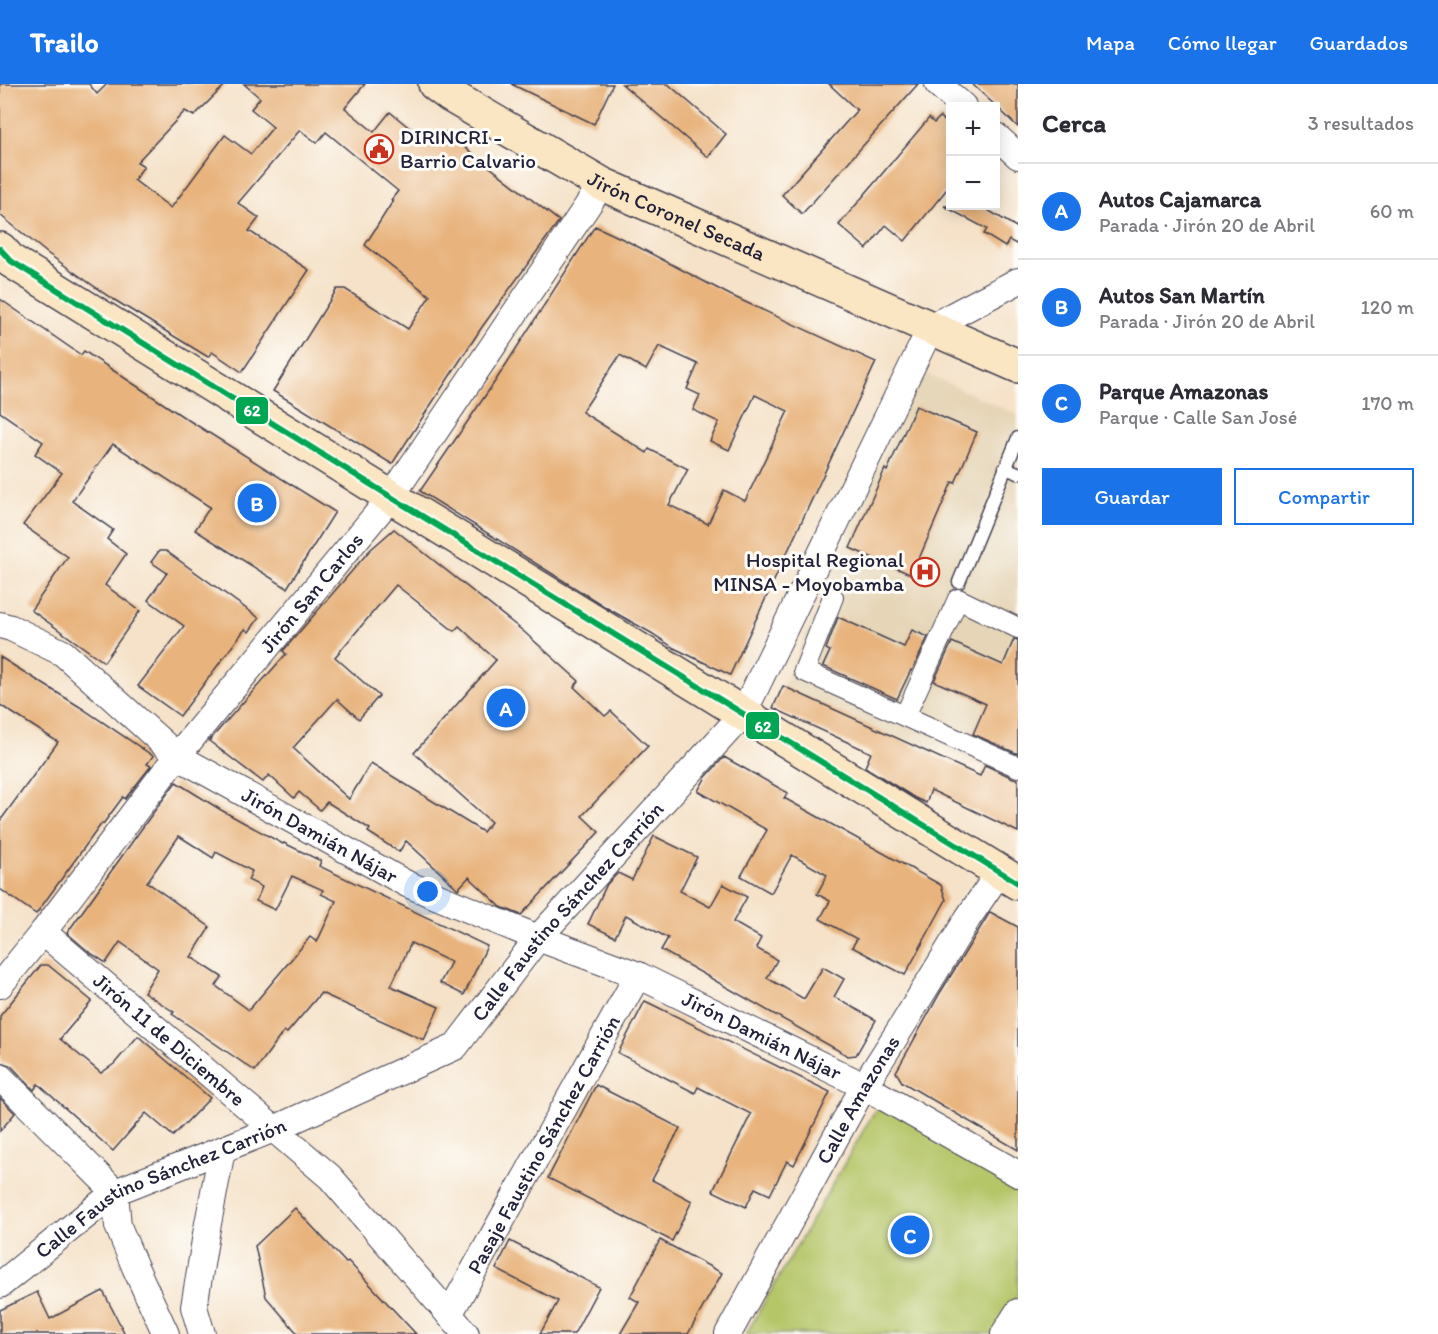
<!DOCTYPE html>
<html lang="es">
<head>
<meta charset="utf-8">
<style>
  :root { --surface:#fff; --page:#f7f7f7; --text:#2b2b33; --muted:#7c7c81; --line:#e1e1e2; --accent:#1a73e8 }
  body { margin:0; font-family:Itim,sans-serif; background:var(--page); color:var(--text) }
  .controls { position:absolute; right:18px; top:18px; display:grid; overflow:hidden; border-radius:0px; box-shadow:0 3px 15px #0003 }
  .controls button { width:54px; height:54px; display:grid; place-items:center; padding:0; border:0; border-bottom:2px solid var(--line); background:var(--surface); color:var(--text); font:30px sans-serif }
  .you { position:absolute; left:428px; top:808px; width:21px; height:21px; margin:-15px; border:4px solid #fff; border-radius:50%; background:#1a73e8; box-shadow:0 0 0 9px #1a73e833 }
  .badge { display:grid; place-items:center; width:39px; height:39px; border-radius:50%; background:var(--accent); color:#fff; font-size:20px; font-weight:700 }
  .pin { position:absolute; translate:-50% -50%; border:3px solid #fff; box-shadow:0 2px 6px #0006 }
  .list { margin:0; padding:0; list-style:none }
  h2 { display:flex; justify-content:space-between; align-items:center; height:78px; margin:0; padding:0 24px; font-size:26px }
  h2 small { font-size:20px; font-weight:400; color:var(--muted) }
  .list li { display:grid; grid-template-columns:39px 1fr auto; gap:18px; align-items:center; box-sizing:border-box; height:96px; padding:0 24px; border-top:2px solid var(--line) }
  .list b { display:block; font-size:22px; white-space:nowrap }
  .list p { margin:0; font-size:20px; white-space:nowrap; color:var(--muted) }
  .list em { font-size:20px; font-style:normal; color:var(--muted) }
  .actions { display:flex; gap:12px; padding:18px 24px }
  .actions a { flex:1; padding:14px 0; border:2px solid var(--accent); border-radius:0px; text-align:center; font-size:21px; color:var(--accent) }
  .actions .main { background:var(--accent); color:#fff }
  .map { position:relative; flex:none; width:1018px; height:1250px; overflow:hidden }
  header { display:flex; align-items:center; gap:36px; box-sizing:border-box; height:84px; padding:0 30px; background:var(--accent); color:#fff }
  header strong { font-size:28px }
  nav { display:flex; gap:33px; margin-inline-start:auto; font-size:21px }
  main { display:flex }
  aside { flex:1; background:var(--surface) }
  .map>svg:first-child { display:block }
</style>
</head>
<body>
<header>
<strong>Trailo</strong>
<nav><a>Mapa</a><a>Cómo llegar</a><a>Guardados</a></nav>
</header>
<main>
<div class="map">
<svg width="1018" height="1250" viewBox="0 0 1018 1250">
  <rect width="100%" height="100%" fill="#fdfcf7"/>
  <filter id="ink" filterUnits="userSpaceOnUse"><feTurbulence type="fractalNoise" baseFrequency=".0167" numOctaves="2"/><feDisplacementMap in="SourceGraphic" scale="12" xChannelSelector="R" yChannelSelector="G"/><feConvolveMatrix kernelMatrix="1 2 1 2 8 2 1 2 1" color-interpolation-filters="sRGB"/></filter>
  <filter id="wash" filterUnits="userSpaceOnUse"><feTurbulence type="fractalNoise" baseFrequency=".008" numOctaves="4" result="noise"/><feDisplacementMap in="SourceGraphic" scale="24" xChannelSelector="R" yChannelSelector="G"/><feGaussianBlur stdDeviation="1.35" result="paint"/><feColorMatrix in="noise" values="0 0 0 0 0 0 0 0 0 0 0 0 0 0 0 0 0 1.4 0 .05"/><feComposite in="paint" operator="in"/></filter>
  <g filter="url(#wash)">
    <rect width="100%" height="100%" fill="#f5e2c9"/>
    <polygon fill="#e6d5b7" points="920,287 1018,331 1018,699 941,663 935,671 783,602"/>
    <polygon fill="#b5c669" stroke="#6c7452" stroke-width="1.5" points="881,1016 1018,1093 1018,1210 994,1250 746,1250"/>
    <g id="blocks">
      <g fill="#e8b37d" fill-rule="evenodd">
        <polygon points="0,0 89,0 97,10 107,0 226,0 194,32 185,27 137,78 144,82 134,96 171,124 225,51 251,70 273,43 251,25 260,14 244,0 365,0 345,24 374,48 390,28 433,63 445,48 559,137 482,243 392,380 273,307 337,205 345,205 408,245 430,212 365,161 393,117 391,116 398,107 326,48 317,59 300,46 238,119 259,134 249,147 309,186 242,288 212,268 208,273 108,212 47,169 0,131"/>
        <polygon points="511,0 613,0 594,40"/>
        <polygon points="622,0 668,0 726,50 708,73"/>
        <polygon points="829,0 918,0 802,130 782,111 857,26"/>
        <polygon points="972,0 1018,0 1018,43 997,23"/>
        <polygon points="940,33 951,43 951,100 905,157 886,141 867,165 839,141 929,34 934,39"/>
        <polygon points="944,122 981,122 1018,144 1018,157 1016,160 1009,156 1005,163 984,150 987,145"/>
        <path d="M595 142 627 157 730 211 876 278 730 591 674 564 653 550 607 524 420 407 496 296ZM659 262 698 280 687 305 700 311 693 326 719 338 710 357 729 366 755 311 788 327 745 417 724 406 708 440 669 421 688 385 649 365 647 369 582 328 620 271 646 286Z"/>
        <polygon points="0,215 81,271 84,267 182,332 335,428 287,504 195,446 210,423 113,360 72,417 113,446 107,455 126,470 105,501 140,527 104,578 31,526 68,473 23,441 62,389 35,370 43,358 0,328"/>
        <polygon points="916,322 977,348 955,399 952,398 912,491 850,464 885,385 887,387"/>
        <path d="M394 445 523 547 579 597 574 603 605 632 611 627 648 662 582 732 599 748 521 831 501 823 469 793 458 805 406 757 399 768 368 748 370 745 327 718 320 726 299 708 294 714 269 691 263 698 209 657 286 570 283 567 370 466ZM396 501 454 547 459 542 496 576 414 669 491 738 483 748 371 679 349 715 293 664 337 615 359 635 379 612 335 573Z"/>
        <polygon points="159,467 166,467 259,534 249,548 245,545 180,632 138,602 184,542 148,516 167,489 151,478"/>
        <polygon points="838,533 904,563 912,546 928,553 912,587 911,586 897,615 823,582 830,567 826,565"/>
        <polygon points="1014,555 1018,556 1018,670 973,650 986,620 934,597 952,558 1003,581"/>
        <polygon points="0,573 80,623 153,672 147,680 151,682 125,715 123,713 103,740 102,739 36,830 0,805 0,737 58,658 0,621"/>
        <polygon points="783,602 980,692 985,681 1013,694 1018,695 1018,748 931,706 926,719 915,714 865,683 871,669 773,624"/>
        <polygon points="724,673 788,709 784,714 941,801 946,816 905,891 852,863 857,855 820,835 830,817 817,810 827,791 792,771 771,809 741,792 767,746 698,707 706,693"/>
        <path d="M176 698 221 726 283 760 284 759 321 777 319 782 487 862 464 911 440 899 451 878 411 859 391 902 439 923 424 956 321 909 287 949 284 947 255 987 172 930 174 928 144 908 158 885 120 858 106 879 89 868 67 849 150 733ZM179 752 213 774 216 768 252 787 248 796 262 803 256 817 275 826 292 792 323 806 321 810 336 817 317 858 310 853 249 926 216 902 222 893 191 873 210 843 147 798Z"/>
        <polygon points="654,752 697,773 680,807 710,823 723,800 747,813 733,838 761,854 756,864 777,876 767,894 804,915 823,883 844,895 834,913 876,936 856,971 848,972 661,866 668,854 626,831 615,853 588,840 607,800 618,789 632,796"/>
        <polygon points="990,828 1018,843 1018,1066 902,998 896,988 940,909"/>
        <polygon points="41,881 48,881 92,917 60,955 101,989 114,980 138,952 210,1014 173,1052 146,1029 113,1067 38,1000 34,1006 11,982 4,979 0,978 0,932"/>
        <polygon points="645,917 830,1008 794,1081 787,1077 770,1111 755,1104 746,1123 713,1107 751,1030 698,1003 695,1009 618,969"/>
        <polygon points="596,1001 680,1044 652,1096 692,1117 672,1157 548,1094"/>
        <polygon points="0,1014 15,1029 0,1047"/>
        <polygon points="295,1124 346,1179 348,1177 416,1250 298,1250 266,1213 255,1162"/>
        <polygon points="660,1156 722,1189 688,1250 620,1250 639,1218 630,1213"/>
        <polygon points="510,1157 599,1203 574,1250 540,1250 558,1217 496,1185"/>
        <polygon points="103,1207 125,1250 0,1250 0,1226 37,1208 50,1235"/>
      </g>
    </g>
  </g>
  <g filter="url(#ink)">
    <use href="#blocks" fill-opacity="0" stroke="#423f50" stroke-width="1.5"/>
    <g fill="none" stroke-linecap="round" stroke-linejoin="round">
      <g stroke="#423f50" stroke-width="15">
        <g id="service">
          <polyline points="1005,384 1018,389"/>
          <polyline points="959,498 1018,354"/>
        </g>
      </g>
      <g stroke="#423f50" stroke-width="22">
        <g id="pedestrian">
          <polyline points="833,513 804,587 1018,683"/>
          <polyline points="905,632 958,515 1018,544"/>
        </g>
      </g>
      <g stroke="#423f50" stroke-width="28">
        <g id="minor">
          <polyline points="938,0 963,22"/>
          <polyline points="996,52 1018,72"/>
          <path id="s1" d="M0 541 11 544 63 569 177 672 407 800 538 854 638 891 864 1002 1018 1090"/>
          <path id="s2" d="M43 848 330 1093 466 1250"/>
          <path id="s3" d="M0 901 43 848 177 672 391 413 602 100"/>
          <polyline points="0,993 115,1108 118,1142 135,1183 166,1250"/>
          <path id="s4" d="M0 1201 115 1108 274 1045 455 963 538 854 743 630 931 243 1018 197"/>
          <path id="s5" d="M449 1231 638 891"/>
          <polyline points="202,1250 194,1223 206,1150 222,1066"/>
          <path id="s6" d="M728 1250 864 1002 904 939 968 834 1000 787"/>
          <polyline points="1004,1250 1018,1228"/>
        </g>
      </g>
      <g stroke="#423f50" stroke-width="36">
        <g id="secondary">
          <path id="s7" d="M435 0 451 12 602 100 1018 282"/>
          <polyline points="0,165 11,177 391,413 1018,799"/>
        </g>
      </g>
      <use href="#service" stroke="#fff" stroke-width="12"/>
      <use href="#pedestrian" stroke="#fff" stroke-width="20"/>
      <use href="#minor" stroke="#fff" stroke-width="26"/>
      <use href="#secondary" stroke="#fbe6c4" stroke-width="33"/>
      <g stroke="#fdfcf7" stroke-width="10">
        <polyline id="bus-1" points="0,165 11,177 391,413 1018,799"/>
      </g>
      <use href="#bus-1" stroke="#00a651" stroke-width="6"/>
    </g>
  </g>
  <defs>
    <g id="civic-ring" transform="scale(1.5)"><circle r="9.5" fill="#fdfcf7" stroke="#c8321e" stroke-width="1.5"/><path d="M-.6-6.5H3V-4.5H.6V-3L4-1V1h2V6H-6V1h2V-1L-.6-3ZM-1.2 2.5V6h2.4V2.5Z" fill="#c8321e"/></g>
    <g id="hospital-ring" transform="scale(1.5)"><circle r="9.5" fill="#fdfcf7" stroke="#c8321e" stroke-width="1.5"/><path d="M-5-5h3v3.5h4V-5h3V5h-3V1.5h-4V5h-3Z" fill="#c8321e"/></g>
  </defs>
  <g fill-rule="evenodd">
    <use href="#civic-ring" x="379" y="65"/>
    <use href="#hospital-ring" x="925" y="488"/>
  </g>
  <g text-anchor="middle" stroke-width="6" stroke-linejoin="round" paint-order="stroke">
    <g font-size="21" fill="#22223b" stroke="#fdfcf7" text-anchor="start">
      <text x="400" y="60">DIRINCRI -<tspan x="400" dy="24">Barrio Calvario</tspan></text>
      <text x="904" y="483" text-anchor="end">Hospital Regional<tspan x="904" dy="24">MINSA - Moyobamba</tspan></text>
    </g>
    <g font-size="21" fill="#22223b" stroke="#fdfcf7">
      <text dy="7" stroke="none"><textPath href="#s7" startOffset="276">Jirón Coronel Secada</textPath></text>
      <text dy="7" stroke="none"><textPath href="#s3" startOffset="501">Jirón San Carlos</textPath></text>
      <text dy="7" stroke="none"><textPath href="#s1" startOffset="386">Jirón Damián Nájar</textPath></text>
      <text dy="7" stroke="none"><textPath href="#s4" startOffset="694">Calle Faustino Sánchez Carrión</textPath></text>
      <text dy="7" stroke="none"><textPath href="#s1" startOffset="872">Jirón Damián Nájar</textPath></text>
      <text dy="7" stroke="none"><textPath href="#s2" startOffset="166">Jirón 11 de Diciembre</textPath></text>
      <text dy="7" stroke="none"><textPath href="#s6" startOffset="268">Calle Amazonas</textPath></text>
      <text dy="7" stroke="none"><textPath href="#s5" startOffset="195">Pasaje Faustino Sánchez Carrión</textPath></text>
      <text dy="7" stroke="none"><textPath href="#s4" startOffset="190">Calle Faustino Sánchez Carrión</textPath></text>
    </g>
  </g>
  <g stroke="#fdfcf7" stroke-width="2">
    <rect x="235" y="312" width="34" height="29" rx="6" fill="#00a651"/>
    <rect x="745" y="627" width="35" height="29" rx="6" fill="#00a651"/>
  </g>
  <g font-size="16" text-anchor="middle" font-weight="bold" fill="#fff">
    <text x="252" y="332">62</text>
    <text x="763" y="648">62</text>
  </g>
</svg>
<div class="controls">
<button>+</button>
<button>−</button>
</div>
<div class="you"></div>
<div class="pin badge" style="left:506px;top:624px">A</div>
<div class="pin badge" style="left:257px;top:419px">B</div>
<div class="pin badge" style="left:910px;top:1151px">C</div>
</div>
<aside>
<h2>Cerca<small>3 resultados</small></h2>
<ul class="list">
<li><span class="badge">A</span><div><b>Autos Cajamarca</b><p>Parada · Jirón 20 de Abril</p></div><em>60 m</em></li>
<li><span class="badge">B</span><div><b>Autos San Martín</b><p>Parada · Jirón 20 de Abril</p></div><em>120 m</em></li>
<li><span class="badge">C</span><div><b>Parque Amazonas</b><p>Parque · Calle San José</p></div><em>170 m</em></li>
</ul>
<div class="actions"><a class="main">Guardar</a><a>Compartir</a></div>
</aside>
</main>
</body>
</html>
